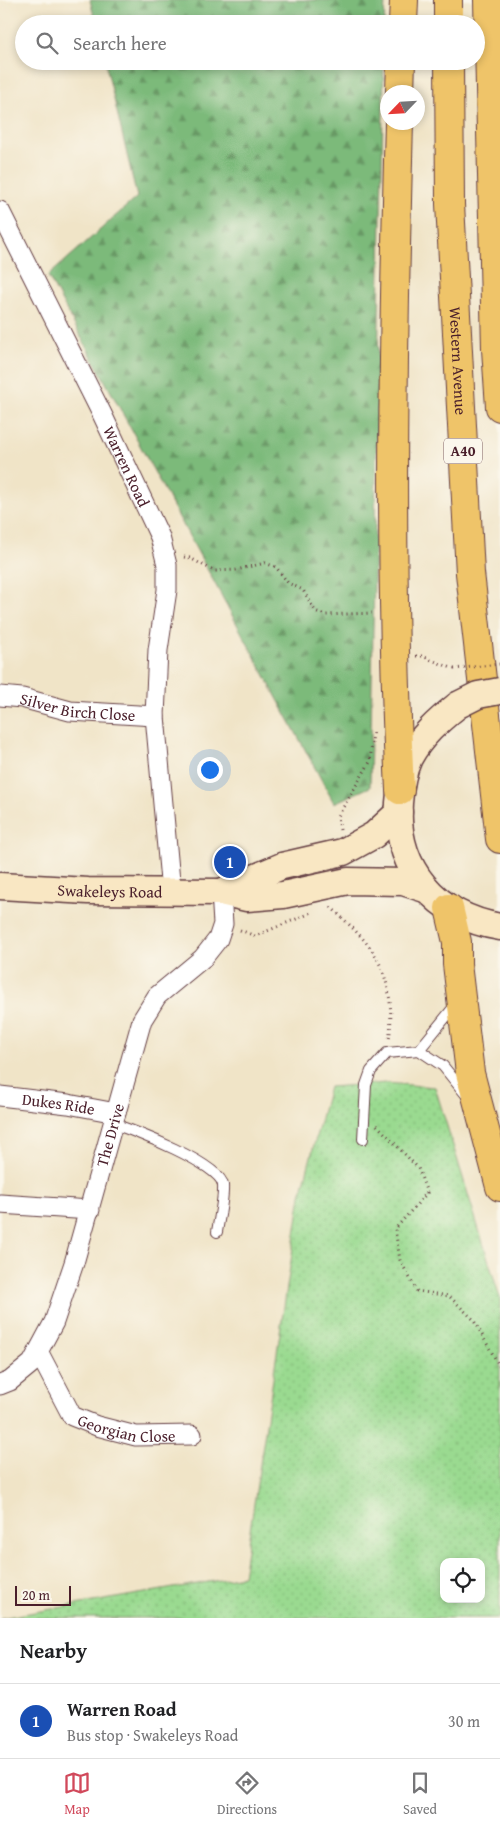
<!DOCTYPE html>
<html lang="en">
<head>
<meta charset="utf-8">
<style>
  :root { --surface:#fff; --page:#f6f6f6; --text:#202124; --muted:#757577; --line:#e0e0e0; --accent:#d1495b }
  body { margin:0; font-family:"Gentium Book Plus",serif; background:var(--page); color:var(--text) }
  .controls { position:absolute; right:15px; bottom:15px; display:grid; overflow:hidden; border-radius:10px; box-shadow:0 2px 8px #0003 }
  .controls button { width:45px; height:45px; display:grid; place-items:center; padding:0; border:0; border-bottom:1px solid var(--line); background:var(--surface); color:var(--text); font:25px sans-serif }
  .compass { position:absolute; left:380px; top:85px; width:45px; height:45px; border-radius:50%; background:var(--surface); box-shadow:0 2px 8px #0003; rotate:245deg }
  .scale { position:absolute; left:15px; bottom:12px; width:56px; box-sizing:border-box; padding-left:5px; border:2px solid #4a1f2b; border-top:0; font-size:14px; line-height:18px; white-space:nowrap; color:#4a1f2b; -webkit-text-stroke:4px #fbf7ec; paint-order:stroke }
  .you { position:absolute; left:209px; top:769px; width:18px; height:18px; margin:-12px; border:4px solid #fff; border-radius:50%; background:#1a73e8; box-shadow:0 0 0 8px #1a73e833 }
  .badge { display:grid; place-items:center; width:32px; height:32px; border-radius:50%; background:var(--accent); color:#fff; font-size:16px; font-weight:700 }
  .pin { position:absolute; translate:-50% -50%; border:2px solid #fff; box-shadow:0 1px 5px #0006 }
  .list { margin:0; padding:0; list-style:none }
  h2 { display:flex; justify-content:space-between; align-items:center; height:65px; margin:0; padding:0 20px; font-size:21px }
  h2 small { font-size:16px; font-weight:400; color:var(--muted) }
  .list li { display:grid; grid-template-columns:32px 1fr auto; gap:15px; align-items:center; box-sizing:border-box; height:75px; padding:0 20px; border-top:1px solid var(--line) }
  .list b { display:block; font-size:19px; white-space:nowrap }
  .list p { margin:0; font-size:16px; white-space:nowrap; color:var(--muted) }
  .list em { font-size:16px; font-style:normal; color:var(--muted) }
  .icon { flex:none; width:28px; height:28px; fill:none; stroke:currentColor; stroke-width:2; stroke-linecap:round; stroke-linejoin:round }
  .map { position:relative; flex:none; width:500px; height:1618px; overflow:hidden }
  .search { position:absolute; background:var(--surface); box-shadow:0 2px 8px #0003; left:15px; right:15px; top:15px; height:55px; display:flex; align-items:center; gap:12px; box-sizing:border-box; padding:0 18px; border-radius:28px; color:var(--muted); font-size:19px }
  .sheet { height:140px; background:var(--surface) }
  nav { display:flex; justify-content:space-around; align-items:center; box-sizing:border-box; height:70px; border-top:1px solid var(--line); background:var(--surface); font-size:14px; color:var(--muted) }
  nav a { display:grid; justify-items:center; gap:2px }
  nav .on { color:var(--accent) }
  .map>svg:first-child { display:block }
</style>
</head>
<body>
<div class="map">
<svg width="500" height="1618" viewBox="0 0 500 1618">
  <defs>
    <pattern id="grass-dots" width="8" height="8" patternUnits="userSpaceOnUse" patternTransform="scale(1.25)"><rect width="8" height="8" fill="#9ada90"/><path d="M2 2h.1M6 6h.1" fill="none" stroke="#86bb7c" stroke-width="1.8" stroke-linecap="round"/></pattern>
    <pattern id="forest-firs" width="22" height="20" patternUnits="userSpaceOnUse" patternTransform="scale(1.25)"><rect width="22" height="20" fill="#7bba7a"/><path d="M5 1l3.5 6h-7zM16 11l3.5 6h-7z" fill="#679764"/></pattern>
  </defs>
  <rect width="100%" height="100%" fill="#fbf7ec"/>
  <filter id="ink" filterUnits="userSpaceOnUse"><feTurbulence type="fractalNoise" baseFrequency=".02" numOctaves="2"/><feDisplacementMap in="SourceGraphic" scale="10" xChannelSelector="R" yChannelSelector="G"/><feConvolveMatrix kernelMatrix="1 2 1 2 8 2 1 2 1" color-interpolation-filters="sRGB"/></filter>
  <filter id="wash" filterUnits="userSpaceOnUse"><feTurbulence type="fractalNoise" baseFrequency=".0096" numOctaves="4" result="noise"/><feDisplacementMap in="SourceGraphic" scale="20" xChannelSelector="R" yChannelSelector="G"/><feGaussianBlur stdDeviation="1.12" result="paint"/><feColorMatrix in="noise" values="0 0 0 0 0 0 0 0 0 0 0 0 0 0 0 0 0 1.4 0 .05"/><feComposite in="paint" operator="in"/></filter>
  <g filter="url(#wash)">
    <rect width="100%" height="100%" fill="#f0e4c7"/>
    <path fill="url(#grass-dots)" stroke="#727c5e" fill-rule="evenodd" d="M386 1083 435 1087 500 1298V1618H0L243 1576 301 1195 329 1087ZM444 1562H481V1599H444Z"/>
    <g fill="url(#forest-firs)" stroke="#626c52">
      <polygon points="90,0 385,0 384,24 96,24"/>
      <polygon points="105,61 384,61 370,787 334,803 48,276 137,197"/>
    </g>
  </g>
  <g filter="url(#ink)">
    <g fill="none" stroke-linecap="round" stroke-linejoin="round">
      <g stroke="#633d42" stroke-width="12">
        <g id="lane">
          <polyline points="419,1050 458,1002"/>
          <path d="M113 1124C133 1130 220 1164 223 1185 224 1199 219 1218 217 1232"/>
          <polyline points="363,1139 366,1085 371,1071 387,1053 419,1050 443,1066 468,1097"/>
        </g>
      </g>
      <g stroke="#633d42" stroke-width="21">
        <g id="street">
          <path id="s1" d="M0 211 102 414 160 537 167 565V590L158 650 155 716 171 892"/>
          <path id="s2" d="M0 696 22 698 70 711 155 716"/>
          <path id="s3" d="M0 1096 68 1104 116 1113"/>
          <polyline points="0,1204 90,1210"/>
          <path id="s4" d="M39 1353 72 1416 97 1426 136 1436 192 1435"/>
          <path id="s5" d="M0 1385 10 1381 32 1363 54 1322 74 1263 142 1020 157 996 203 958 218 939 223 924 221 892"/>
        </g>
      </g>
      <g stroke="#633d42" stroke-width="29">
        <g id="secondary">
          <path d="M458 705C438 721 421 736 409 758 403 771 400 789 399 803 395 869 436 916 500 927"/>
          <path id="s6" d="M0 886 88 891 221 892 247 898 283 895 348 881 403 882 425 889"/>
          <polyline points="221,892 282,866 343,852 374,835 399,812"/>
        </g>
      </g>
      <g stroke="#633d42" stroke-width="30">
        <g id="highway">
          <polyline points="448,0 448,24"/>
          <polyline points="488,0 496,349 500,407"/>
          <polyline points="403,24 404,0"/>
          <path id="s7" d="M449 61 450 204 470 573 500 839"/>
          <polyline points="400,92 401,61"/>
          <path d="M399 122C393 345 389 568 400 790"/>
          <polyline points="449,908 457,942 457,964 470,1073 500,1187"/>
        </g>
      </g>
      <g stroke="#633d42" stroke-width="3" stroke-dasharray="1 4" stroke-linecap="butt">
        <polyline points="184,557 190,558 214,571 236,570 265,563 276,567 288,583 303,590 315,611 325,615 372,613"/>
        <polyline points="416,656 422,656 454,669"/>
        <polyline points="340,830 338,816 370,762 373,732"/>
        <path d="M331 907C343 919 357 931 368 945 389 971 394 1009 389 1040"/>
        <polyline points="240,930 255,936 311,913"/>
        <polyline points="377,1125 418,1168 427,1193 395,1229 400,1260 417,1291 449,1296 473,1319 500,1367"/>
      </g>
      <use href="#lane" stroke="#fff" stroke-width="10"/>
      <use href="#street" stroke="#fff" stroke-width="19"/>
      <use href="#secondary" stroke="#f9e7c3" stroke-width="26"/>
      <use href="#highway" stroke="#efc469" stroke-width="28"/>
      <g stroke="#633d42" stroke-width="29" stroke-linecap="butt">
        <polyline id="secondary-bridge" points="458,705 478,695 500,691"/>
      </g>
      <polyline stroke="#633d42" stroke-width="3" stroke-dasharray="1 4" stroke-linecap="butt" points="454,669 500,664"/>
      <use href="#secondary-bridge" stroke="#f9e7c3" stroke-width="26"/>
    </g>
  </g>
  <g text-anchor="middle" stroke-width="5" stroke-linejoin="round" paint-order="stroke">
    <rect fill="#fbf7ec" stroke="#7f6065" stroke-width="1" x="444" y="438.5" width="38" height="25" rx="4"/>
    <g font-size="15" font-weight="bold" fill="#4a1f2b">
      <text x="463" y="456">A40</text>
    </g>
    <g font-size="16" fill="#4a1f2b" stroke="#fbf7ec">
      <text dy="6" stroke="none"><textPath href="#s7" startOffset="300">Western Avenue</textPath></text>
      <text dy="6" stroke="none"><textPath href="#s1" startOffset="285">Warren Road</textPath></text>
      <text dy="6" stroke="none"><textPath href="#s2" startOffset="79">Silver Birch Close</textPath></text>
      <text dy="6" stroke="none"><textPath href="#s6" startOffset="110">Swakeleys Road</textPath></text>
      <text dy="6" stroke="none"><textPath href="#s3" startOffset="59">Dukes Ride</textPath></text>
      <text dy="6" stroke="none"><textPath href="#s5" startOffset="281">The Drive</textPath></text>
      <text dy="6" stroke="none"><textPath href="#s4" startOffset="128">Georgian Close</textPath></text>
    </g>
  </g>
</svg>
<div class="controls">
<button><svg class="icon" aria-label="locate" viewBox="0 0 24 24"><circle cx="12" cy="12" r="6"/><path d="M12 2v4M12 18v4M2 12h4M18 12h4"/></svg></button>
</div>
<svg class="compass" viewBox="-18 -18 36 36"><path d="M0-13l5 13h-10z" fill="#e53935"/><path d="M0 13l5-13h-10z" fill="#757577"/></svg>
<div class="scale">20 m</div>
<div class="you"></div>
<div class="pin badge" style="left:230px;top:862px;background:#1a4fb4">1</div>
<div class="search"><svg class="icon" aria-label="search" viewBox="0 0 24 24"><circle cx="10" cy="10" r="6"/><path d="M15 15l6 6"/></svg>Search here</div>
</div>
<section class="sheet">
<h2>Nearby<small></small></h2>
<ul class="list">
<li><span class="badge" style="background:#1a4fb4">1</span><div><b>Warren Road</b><p>Bus stop · Swakeleys Road</p></div><em>30 m</em></li>
</ul>
</section>
<nav>
<a class="on"><svg class="icon" aria-label="map" viewBox="0 0 24 24"><path d="M3 6l6-2 6 2 6-2v14l-6 2-6-2-6 2zM9 4v14M15 6v14"/></svg>Map</a>
<a><svg class="icon" aria-label="directions" viewBox="0 0 24 24"><path d="M12 3l9 9-9 9-9-9zM9 14v-3h6M13 9l2 2-2 2"/></svg>Directions</a>
<a><svg class="icon" aria-label="saved" viewBox="0 0 24 24"><path d="M7 4h10v16l-5-4-5 4z"/></svg>Saved</a>
</nav>
</body>
</html>
